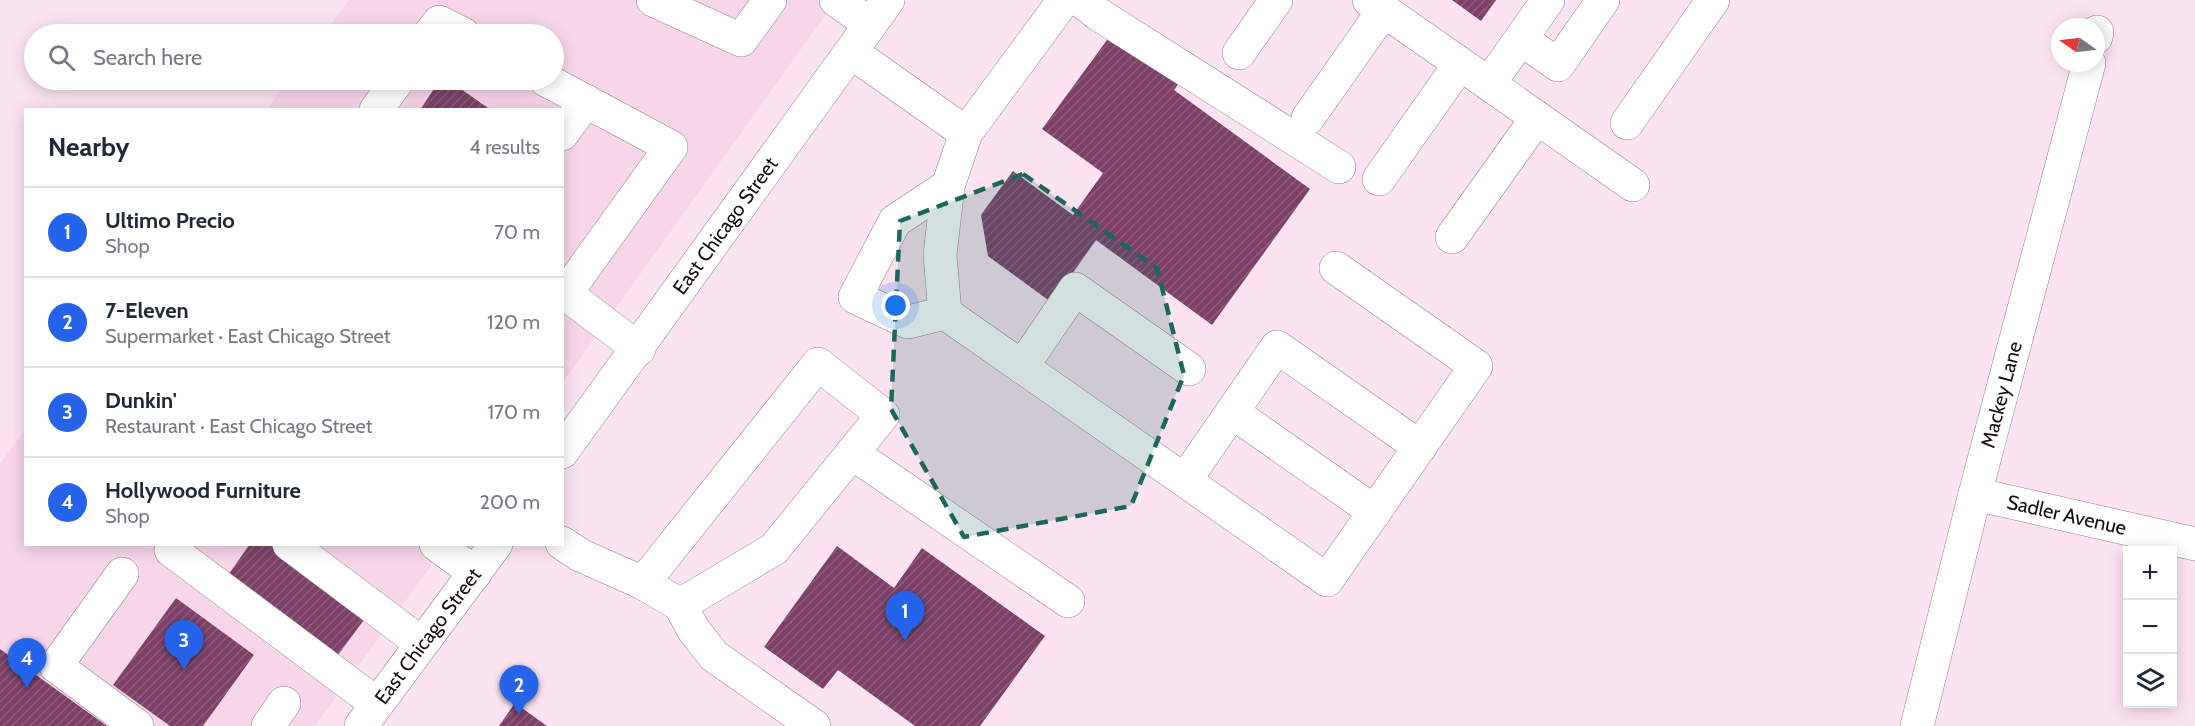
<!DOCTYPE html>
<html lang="en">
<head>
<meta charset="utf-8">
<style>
  :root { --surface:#fff; --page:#f2f2f3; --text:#1f2937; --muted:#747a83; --line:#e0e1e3; --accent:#2563eb }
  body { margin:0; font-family:Cabin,sans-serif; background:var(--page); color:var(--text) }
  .controls { position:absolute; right:18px; bottom:18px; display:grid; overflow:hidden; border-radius:0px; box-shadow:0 3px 15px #0003 }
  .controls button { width:54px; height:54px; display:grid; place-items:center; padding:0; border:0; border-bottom:2px solid var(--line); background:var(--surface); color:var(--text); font:30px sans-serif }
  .compass { position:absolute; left:2051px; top:18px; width:54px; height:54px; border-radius:50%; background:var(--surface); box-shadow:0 3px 15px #0003; rotate:284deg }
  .you { position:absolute; left:896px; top:306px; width:21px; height:21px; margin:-15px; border:4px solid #fff; border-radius:50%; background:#1a73e8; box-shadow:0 0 0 9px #1a73e833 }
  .badge { display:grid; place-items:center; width:39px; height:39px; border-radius:50%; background:var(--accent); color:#fff; font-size:20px; font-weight:700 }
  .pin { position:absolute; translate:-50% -50px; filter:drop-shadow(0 2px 3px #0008) }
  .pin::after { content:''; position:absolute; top:32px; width:21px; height:18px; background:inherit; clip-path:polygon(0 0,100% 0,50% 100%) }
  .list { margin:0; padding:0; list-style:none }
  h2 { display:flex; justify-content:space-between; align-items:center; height:78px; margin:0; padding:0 24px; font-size:26px }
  h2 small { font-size:20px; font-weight:400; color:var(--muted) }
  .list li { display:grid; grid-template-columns:39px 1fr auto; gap:18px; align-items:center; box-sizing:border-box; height:90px; padding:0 24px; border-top:2px solid var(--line) }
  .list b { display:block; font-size:22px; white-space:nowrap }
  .list p { margin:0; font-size:20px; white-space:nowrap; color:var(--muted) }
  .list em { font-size:20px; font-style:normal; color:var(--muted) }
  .icon { flex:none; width:33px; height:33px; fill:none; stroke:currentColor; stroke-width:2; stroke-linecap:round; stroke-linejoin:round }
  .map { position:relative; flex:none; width:2195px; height:726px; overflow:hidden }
  .search { position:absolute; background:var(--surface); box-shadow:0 3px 15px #0003; left:24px; top:24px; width:540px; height:66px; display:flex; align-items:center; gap:15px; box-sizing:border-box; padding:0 21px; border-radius:33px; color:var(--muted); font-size:22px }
  .panel { position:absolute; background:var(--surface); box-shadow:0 3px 15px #0003; left:24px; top:108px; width:540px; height:438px; border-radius:0px }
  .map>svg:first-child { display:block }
</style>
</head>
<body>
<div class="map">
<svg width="2195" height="726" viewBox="0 0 2195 726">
  <defs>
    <pattern id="building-hatch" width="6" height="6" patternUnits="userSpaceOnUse" patternTransform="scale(1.5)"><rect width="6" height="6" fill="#7e4068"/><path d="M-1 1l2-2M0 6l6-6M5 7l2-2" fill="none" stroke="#8c5e7c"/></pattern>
  </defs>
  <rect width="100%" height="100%" fill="#fce3f1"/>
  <g fill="#f7d6e9">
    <polygon points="349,0 836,0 563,382 562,110 266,110 289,80 554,80 554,34 323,34"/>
    <polygon points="25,430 26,544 446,545 315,726 0,726 0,464"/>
  </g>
  <g fill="url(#building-hatch)">
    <polygon points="1452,0 1496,0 1481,21"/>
    <polygon points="1115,29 1182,79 1174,90 1310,189 1212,325 1096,240 1060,291 1055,305 988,256 981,215 1013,171 1073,215 1103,173 1042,129"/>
    <polygon points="440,80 448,80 491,110 420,110"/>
    <polygon points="250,544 274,544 369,613 335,659 226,578"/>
    <polygon points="837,546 894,588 922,548 1045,636 980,726 915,726 838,670 823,689 764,647"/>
    <polygon points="176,598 254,655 203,726 170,726 113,685"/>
    <polygon points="0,649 107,726 0,726"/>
    <polygon points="515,703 547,726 499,726"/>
  </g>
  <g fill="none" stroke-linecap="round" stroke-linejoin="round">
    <g stroke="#977f8d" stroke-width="34">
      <g id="minor">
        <polyline points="653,0 741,40 770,0"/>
        <polyline points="836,0 870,24"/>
        <polyline points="1080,0 1098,14 1339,167"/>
        <polyline points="1369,0 1489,84 1548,0"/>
        <polyline points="430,34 439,22 463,34"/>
        <polyline points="2096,37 2097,32"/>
        <polyline points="1521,39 1558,65 1603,0"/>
        <polyline points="851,52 966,133 948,186 940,255 945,313"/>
        <polyline points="1239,53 1276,0"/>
        <polyline points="546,80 671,147 566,293"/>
        <polyline points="1489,84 1633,185"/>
        <polyline points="376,110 398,80"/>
        <polyline points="1308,118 1384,10"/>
        <polyline points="1627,123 1713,0"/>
        <polyline points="966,133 1064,0"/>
        <polyline points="562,134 586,101"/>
        <polyline points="1379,179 1460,64"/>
        <polyline points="948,186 895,221 855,297 908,322 945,313 1327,580 1476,366 1336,268"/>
        <polyline points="1452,237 1537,118"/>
        <polyline points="562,291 639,349"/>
        <polyline points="1022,367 1075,289 1189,369"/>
        <polyline points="1232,412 1277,347 1420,447"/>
        <polyline points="852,453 1068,601"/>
        <polyline points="1185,480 1232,412 1375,512"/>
        <path id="s1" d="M1975 494 2195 544"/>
        <polyline points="562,543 580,555 643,583 680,605 693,629 714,656 814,726"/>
        <polyline points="175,544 171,550 377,704"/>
        <polyline points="289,544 421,643"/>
        <polyline points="436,544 475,573"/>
        <polyline points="122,574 56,666 137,726"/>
        <polyline points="643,583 818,364 883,415 774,549 680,605"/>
        <polyline points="268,726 284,703"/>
        <path id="s2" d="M1917 726 1975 494 2089 63"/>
      </g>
    </g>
    <g stroke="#977f8d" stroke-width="34">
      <g id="major">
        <path id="s3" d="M562 452 888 0"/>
        <path id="s4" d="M361 726 496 544"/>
      </g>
    </g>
    <use href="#minor" stroke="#fff" stroke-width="33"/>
    <use href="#major" stroke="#fff" stroke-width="33"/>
  </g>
  <path fill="#1d665d" fill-opacity="0.2" stroke="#1d665d" stroke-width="4.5" stroke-dasharray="12 8" stroke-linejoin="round" d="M1023 174 1157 268 1184 375 1131 506 964 537 891 409 900 221Z"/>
  <g text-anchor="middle" stroke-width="6" stroke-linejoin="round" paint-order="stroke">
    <g font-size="20" fill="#140c11" stroke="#fce3f1">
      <text dy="7" stroke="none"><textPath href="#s3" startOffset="279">East Chicago Street</textPath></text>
      <text dy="7" stroke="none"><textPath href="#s2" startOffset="342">Mackey Lane</textPath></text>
      <text dy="7" stroke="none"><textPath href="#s1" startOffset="94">Sadler Avenue</textPath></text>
      <text dy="7" stroke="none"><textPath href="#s4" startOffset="112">East Chicago Street</textPath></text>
    </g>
  </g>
</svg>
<div class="controls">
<button>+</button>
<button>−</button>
<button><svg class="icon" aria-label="layers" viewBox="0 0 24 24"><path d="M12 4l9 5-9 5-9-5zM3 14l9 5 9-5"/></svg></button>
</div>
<svg class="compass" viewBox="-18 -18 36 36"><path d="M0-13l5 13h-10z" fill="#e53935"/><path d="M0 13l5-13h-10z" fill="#747a83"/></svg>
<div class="you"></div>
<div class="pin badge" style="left:905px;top:641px">1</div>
<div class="pin badge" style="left:519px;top:715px">2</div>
<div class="pin badge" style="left:184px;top:670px">3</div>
<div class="pin badge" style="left:27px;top:688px">4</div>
<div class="search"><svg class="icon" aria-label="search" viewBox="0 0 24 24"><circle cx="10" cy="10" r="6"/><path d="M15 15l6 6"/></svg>Search here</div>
<section class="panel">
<h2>Nearby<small>4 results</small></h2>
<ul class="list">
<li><span class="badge">1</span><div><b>Ultimo Precio</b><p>Shop</p></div><em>70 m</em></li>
<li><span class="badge">2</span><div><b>7-Eleven</b><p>Supermarket · East Chicago Street</p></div><em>120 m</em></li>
<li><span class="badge">3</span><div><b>Dunkin'</b><p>Restaurant · East Chicago Street</p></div><em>170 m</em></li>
<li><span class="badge">4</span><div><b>Hollywood Furniture</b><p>Shop</p></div><em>200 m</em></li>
</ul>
</section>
</div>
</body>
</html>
